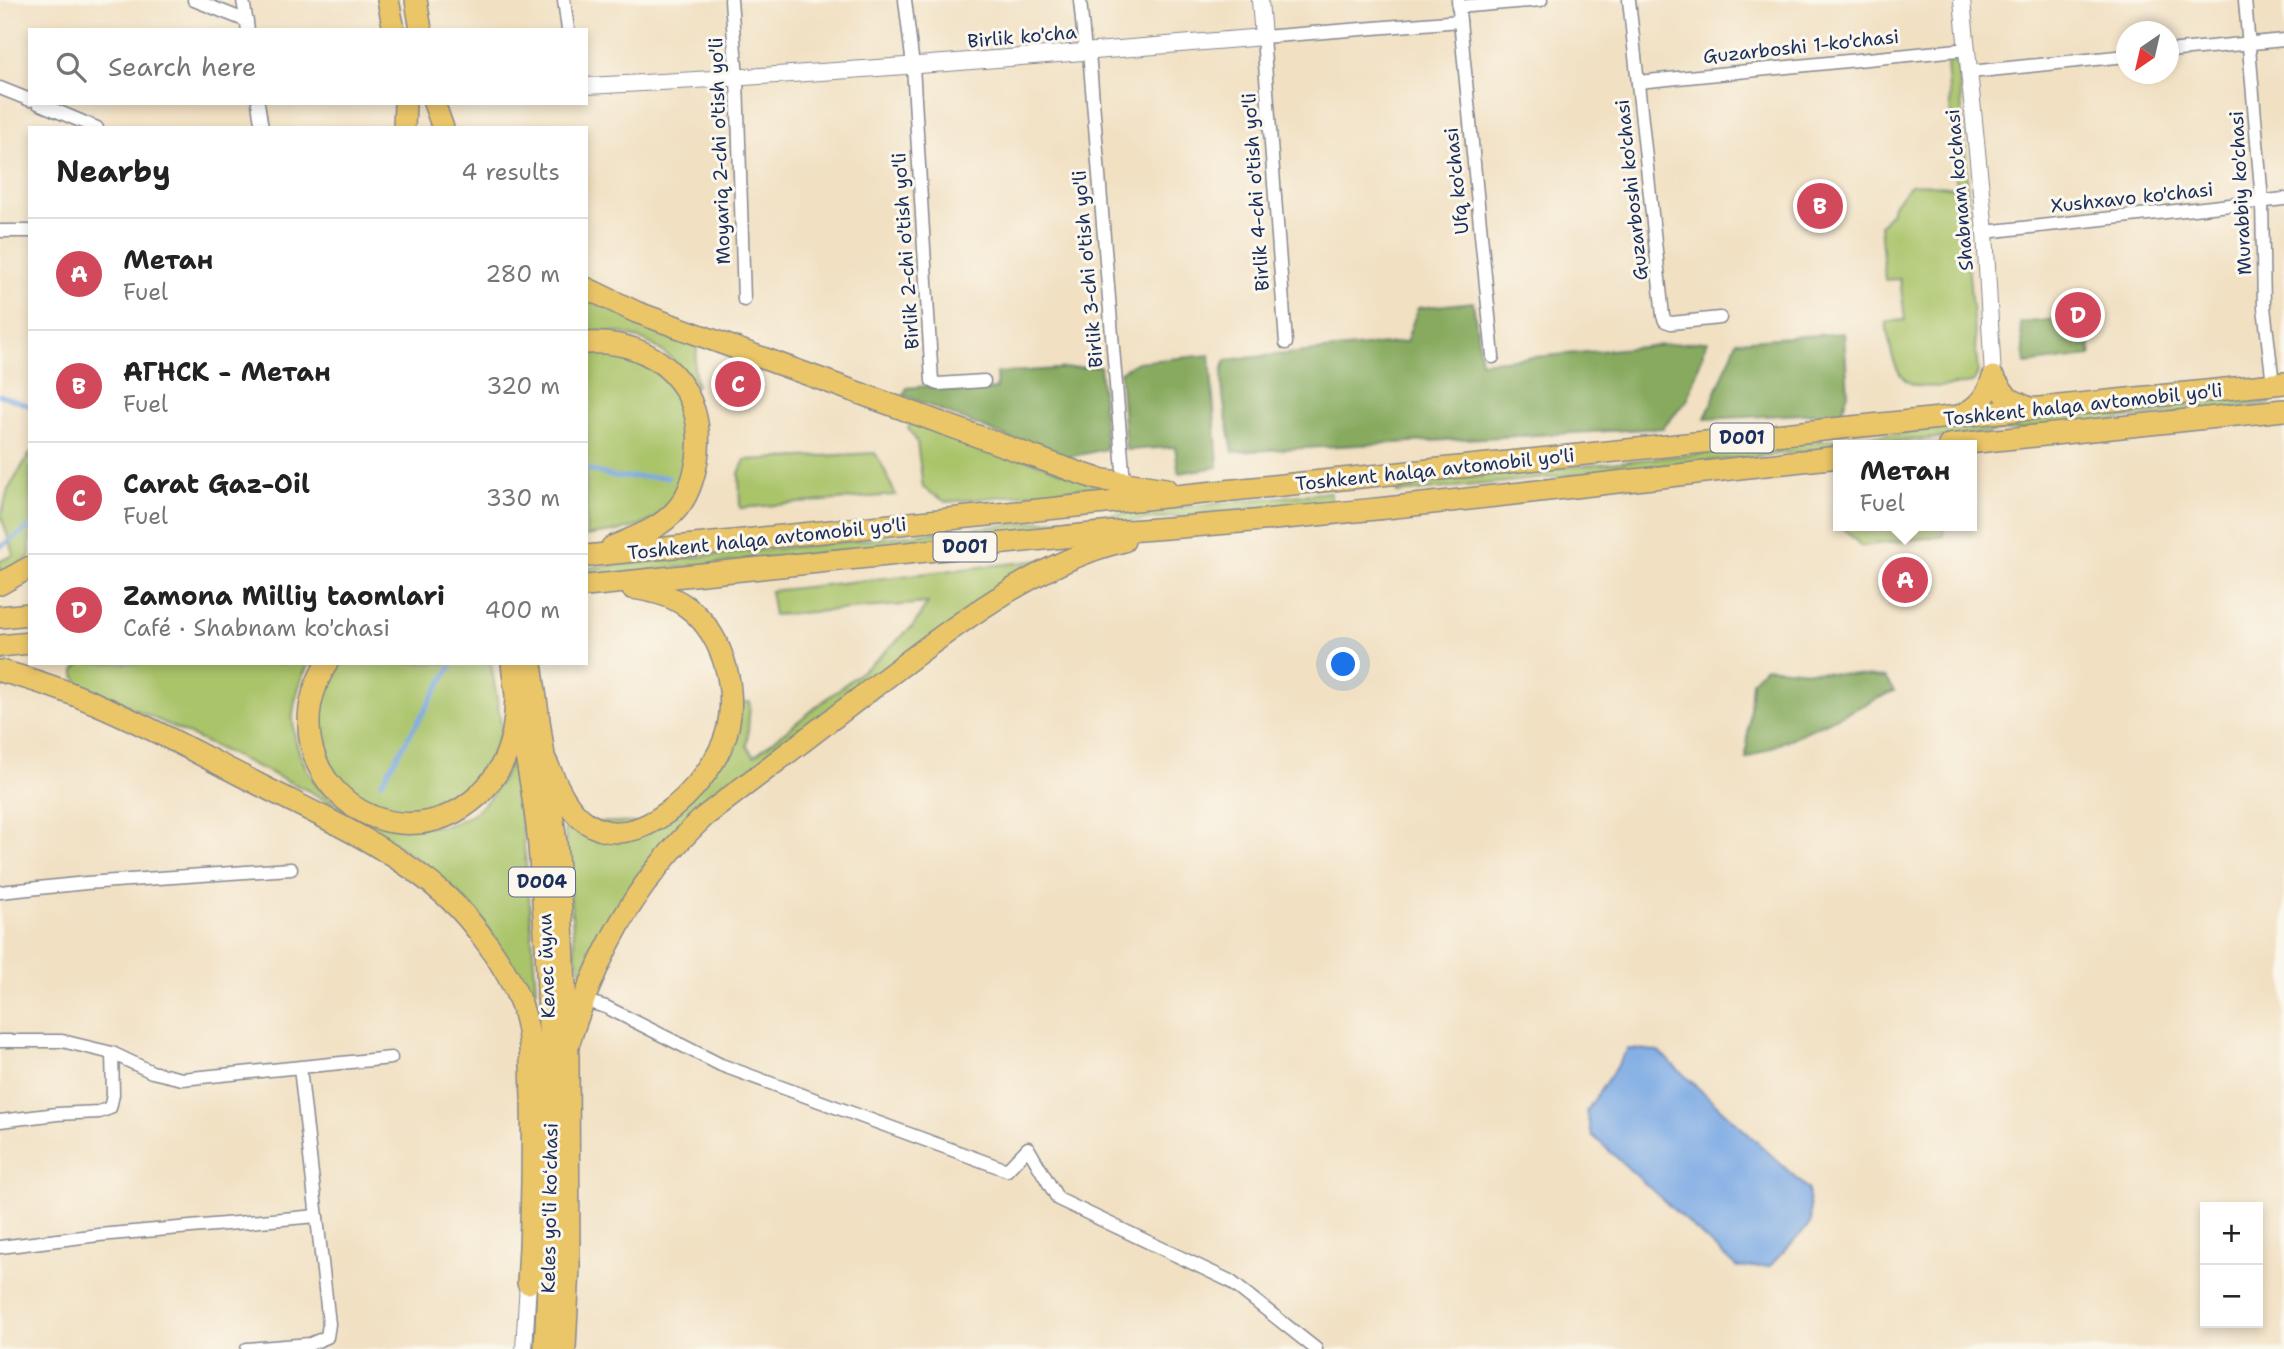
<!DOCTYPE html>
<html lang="en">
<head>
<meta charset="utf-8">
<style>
  :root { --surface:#fff; --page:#f6f6f6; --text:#222; --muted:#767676; --line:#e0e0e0; --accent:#d1495b }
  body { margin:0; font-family:"Shantell Sans",sans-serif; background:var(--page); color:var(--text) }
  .controls { position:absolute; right:21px; bottom:21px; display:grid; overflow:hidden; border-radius:0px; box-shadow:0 4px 10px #0003 }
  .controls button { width:63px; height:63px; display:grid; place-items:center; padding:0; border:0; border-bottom:2px solid var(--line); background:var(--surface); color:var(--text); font:35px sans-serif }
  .compass { position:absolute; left:2116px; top:21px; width:63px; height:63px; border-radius:50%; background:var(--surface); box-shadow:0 4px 10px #0003; rotate:214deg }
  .you { position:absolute; left:1344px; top:665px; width:24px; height:24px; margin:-18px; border:5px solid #fff; border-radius:50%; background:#1a73e8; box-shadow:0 0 0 10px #1a73e833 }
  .badge { display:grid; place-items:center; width:46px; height:46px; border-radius:50%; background:var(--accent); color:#fff; font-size:23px; font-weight:700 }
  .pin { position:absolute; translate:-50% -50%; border:4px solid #fff; box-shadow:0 2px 7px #0006 }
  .popup { position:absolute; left:1833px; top:440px; width:144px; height:91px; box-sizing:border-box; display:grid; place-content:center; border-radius:0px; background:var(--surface); filter:drop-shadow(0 2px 5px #0005); font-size:23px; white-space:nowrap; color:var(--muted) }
  .popup b { font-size:26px; color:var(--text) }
  .popup::after { content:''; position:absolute; left:50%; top:100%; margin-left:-14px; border:14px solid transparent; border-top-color:var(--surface) }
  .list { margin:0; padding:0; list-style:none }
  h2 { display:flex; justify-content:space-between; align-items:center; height:91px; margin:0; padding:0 28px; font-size:30px }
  h2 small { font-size:23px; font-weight:400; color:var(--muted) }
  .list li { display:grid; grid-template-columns:46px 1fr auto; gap:21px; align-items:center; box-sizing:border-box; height:112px; padding:0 28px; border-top:2px solid var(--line) }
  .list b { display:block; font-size:26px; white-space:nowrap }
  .list p { margin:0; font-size:23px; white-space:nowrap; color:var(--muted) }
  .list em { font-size:23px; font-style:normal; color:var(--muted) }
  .icon { flex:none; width:38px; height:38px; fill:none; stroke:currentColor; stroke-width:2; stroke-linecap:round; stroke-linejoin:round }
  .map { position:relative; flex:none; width:2284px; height:1349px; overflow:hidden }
  .search { position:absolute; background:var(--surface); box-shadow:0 4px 10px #0003; left:28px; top:28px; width:560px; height:77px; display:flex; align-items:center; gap:18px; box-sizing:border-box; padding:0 24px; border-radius:0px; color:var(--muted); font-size:26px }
  .panel { position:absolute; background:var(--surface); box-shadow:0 4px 10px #0003; left:28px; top:126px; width:560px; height:539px; border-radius:0px }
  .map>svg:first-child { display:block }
</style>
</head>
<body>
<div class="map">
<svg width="2284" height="1349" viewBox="0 0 2284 1349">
  <rect width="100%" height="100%" fill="#fbf7ec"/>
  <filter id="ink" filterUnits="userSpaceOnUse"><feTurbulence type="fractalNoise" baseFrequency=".0143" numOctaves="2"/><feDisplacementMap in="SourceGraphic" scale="14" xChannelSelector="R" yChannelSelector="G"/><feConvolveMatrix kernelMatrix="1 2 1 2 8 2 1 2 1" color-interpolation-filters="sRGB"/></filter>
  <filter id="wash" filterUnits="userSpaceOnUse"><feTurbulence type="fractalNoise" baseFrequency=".00686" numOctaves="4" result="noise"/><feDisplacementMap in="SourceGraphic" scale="28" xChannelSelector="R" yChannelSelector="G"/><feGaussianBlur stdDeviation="1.57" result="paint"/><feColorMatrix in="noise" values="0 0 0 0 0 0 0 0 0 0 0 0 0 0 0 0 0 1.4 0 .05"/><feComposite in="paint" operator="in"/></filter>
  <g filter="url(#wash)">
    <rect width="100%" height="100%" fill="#f1e0c2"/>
    <g fill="#aac46a" stroke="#627a64" stroke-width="2">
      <path d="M1958 61 1967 171 1968 213 1964 220 1978 373 1973 383C1907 391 1896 393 1886 322L1905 320 1900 279 1885 280 1880 225 1891 213 1893 205 1911 185 1924 184 1956 188 1947 63Z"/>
      <path d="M586 296 699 340 694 367 697 387C670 350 634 326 586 332Z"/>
      <path d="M607 351C628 357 652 365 667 383 687 407 688 442 684 471 683 477 682 486 679 492 676 499 665 512 659 516 640 530 608 532 586 536V352Z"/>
      <polygon points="2269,395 2270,404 1866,445 1839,445 1838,448 1397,493 1396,485"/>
      <polygon points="913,419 1102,486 946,502 923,488 917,442 908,428"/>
      <polygon points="30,453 30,556 16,566 0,572 0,561 14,555 1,516 8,490"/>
      <path d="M875 453C884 465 888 481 896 495L740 508 739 473 745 460Z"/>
      <polygon points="1330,492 1331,501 586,577 586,568"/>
      <polygon points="1841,526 1944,526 1944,536 1861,546"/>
      <path d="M1042 560V563L732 782C708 801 682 819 662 843 628 884 608 932 585 980L575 954 563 807 572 821 664 824 739 703 750 702 747 746 754 756 877 659 913 626 928 603 774 615 770 591Z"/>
      <path d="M82 663H309C301 678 295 697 293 714 291 747 314 795 345 808 359 814 377 815 392 818 426 826 442 834 473 813 493 800 502 777 514 757L528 882 536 991 526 996 485 924 473 908 439 876 402 849 311 792 79 683C74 676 72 668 82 663Z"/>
      <polygon points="336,663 491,663 502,730 478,789 458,804 419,816 365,805 341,786 324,761 317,702"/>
    </g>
    <g fill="#87aa5e" stroke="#516c5e" stroke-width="2">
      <path d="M1473 302 1481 362 1707 341 1688 399 1663 428 1233 452C1230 432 1215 377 1226 360L1406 342 1418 308Z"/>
      <polygon points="2086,316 2091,356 2025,364 2020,323"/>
      <polygon points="1844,333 1848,394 1841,412 1705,419 1737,341"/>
      <polygon points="1210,355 1218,467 1179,473 1175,447 1126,450 1120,372 1137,362"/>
      <polygon points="1100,366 1106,449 1061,459 903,395 907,388 927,386 960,392 996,389 997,373"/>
      <polygon points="1765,667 1885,678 1894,691 1746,759 1752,681"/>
    </g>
    <polygon fill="#7aa9e4" stroke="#4a6ca1" stroke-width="2" points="1628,1049 1658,1051 1808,1189 1811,1223 1770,1266 1737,1268 1592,1135 1586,1112"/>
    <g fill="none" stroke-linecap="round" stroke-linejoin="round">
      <g stroke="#7aa9e4" stroke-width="4.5">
        <polyline points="0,395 30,406"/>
        <polyline points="586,469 615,477 668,477"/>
        <polyline points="0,547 30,527"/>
        <polyline points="381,783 453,663"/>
      </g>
    </g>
  </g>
  <g filter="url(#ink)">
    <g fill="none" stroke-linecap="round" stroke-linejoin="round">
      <g stroke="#868890" stroke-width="15">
        <g id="minor">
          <polyline points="194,0 247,21"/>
          <polyline points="243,0 248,30"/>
          <polyline points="564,0 568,30"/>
          <polyline points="731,0 737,79 744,300"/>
          <polyline points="905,0 913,66 932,381 938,384 984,381"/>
          <polyline points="1080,0 1085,52"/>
          <polyline points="1458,0 1493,357"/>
          <polyline points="1629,0 1663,316 1665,321 1671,323 1720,318"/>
          <polyline points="2245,0 2262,201 2264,307 2273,384"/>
          <polyline points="1458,7 1541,0"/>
          <polyline points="2168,51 2284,40"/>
          <polyline points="1089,52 1124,483"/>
          <polyline points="1970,72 2126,56"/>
          <polyline points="1638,82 1968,49"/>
          <polyline points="0,88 30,100"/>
          <polyline points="38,103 97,128"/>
          <polyline points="258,103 262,128"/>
          <polyline points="0,231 30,231"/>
          <polyline points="1985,232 2284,199"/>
          <polyline points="1286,343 1263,37 1460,21"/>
          <polyline points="0,892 86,883 291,869"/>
          <polyline points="585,1001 606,1007 721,1065 1007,1170 1028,1148 1058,1199 1230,1281 1316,1349"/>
          <polyline points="0,1041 62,1041 112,1053 152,1072 182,1079 391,1058"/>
          <polyline points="0,1121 57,1114 99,1112 110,1108 113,1095 112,1053"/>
          <polyline points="0,1247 99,1235 317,1216"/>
          <polyline points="247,1349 310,1344 327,1337 329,1324 300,1068"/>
        </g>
      </g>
      <g stroke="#868890" stroke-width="18">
        <g id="tertiary">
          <polyline points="1962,0 1985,232 1993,377"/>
          <path d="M586 86C812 75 1038 56 1263 37L1260 0"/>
          <polyline points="524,1349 528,1283"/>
        </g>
      </g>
      <g stroke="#868890" stroke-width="24">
        <g id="primary">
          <polyline points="388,0 394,30"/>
          <polyline points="416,0 421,30"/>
          <path d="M512 663C518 725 534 785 539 846 553 1013 554 1182 545 1349"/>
          <polyline points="531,663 556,842 563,940 568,1057 569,1267 565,1349"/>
        </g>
      </g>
      <g stroke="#868890" stroke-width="24">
        <g id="trunk">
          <polyline points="434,103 443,128"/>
          <polyline points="404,128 405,103"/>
          <polyline points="586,288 636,312 1068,469 1098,479 1166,489"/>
          <path d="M586 343C657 338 708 389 697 460 694 478 689 495 677 509 660 529 635 537 612 547"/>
          <path d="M1961 415C1979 407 1987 396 1993 377L2008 398 2031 409"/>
          <polyline points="1949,445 2284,410"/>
          <polyline points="586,556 2284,383"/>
          <polyline points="0,584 30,567"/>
          <path d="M586 586 1112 532C1355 516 1596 483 1839 457"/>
          <polyline points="0,617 30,614"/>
          <polyline points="0,646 30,643"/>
          <path d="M327 663C261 772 391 875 479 795 494 780 506 761 511 740 515 727 515 712 516 698"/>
          <path d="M0 671C91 693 173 741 256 783 320 816 392 847 446 896 475 922 507 968 521 1004 532 1033 531 1068 532 1098 533 1160 532 1221 528 1283"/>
          <path d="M546 761C556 783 566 809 587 823 638 857 705 787 723 743 741 700 726 635 687 607 671 595 652 591 632 588"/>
          <path d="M567 1049C595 958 635 881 705 816 759 775 812 734 865 694 938 638 1033 562 1124 541"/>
        </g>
      </g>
      <use href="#minor" stroke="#fff" stroke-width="12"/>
      <use href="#tertiary" stroke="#fff" stroke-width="16"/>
      <use href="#primary" stroke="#ebc669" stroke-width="21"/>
      <use href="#trunk" stroke="#ebc669" stroke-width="21"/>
    </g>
  </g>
  <g text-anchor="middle" stroke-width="6" stroke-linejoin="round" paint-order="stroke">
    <g fill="#fbf7ec" stroke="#5e6b89" stroke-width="2">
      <rect x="1710.5" y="423.5" width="63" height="29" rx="5"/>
      <rect x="933.5" y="532.5" width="63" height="29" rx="5"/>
      <rect x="509" y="867.5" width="66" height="29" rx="5"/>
    </g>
    <g font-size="18" font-weight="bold" fill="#1b2f5e">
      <text x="1742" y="444">D001</text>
      <text x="965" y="553">D001</text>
      <text x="542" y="888">D004</text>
    </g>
    <g font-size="19" fill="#1b2f5e" stroke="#fbf7ec">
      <text transform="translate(1022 36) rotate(-5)" y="7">Birlik ko'cha</text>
      <text transform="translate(1801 46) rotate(-6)" y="7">Guzarboshi 1-ko'chasi</text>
      <text transform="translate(719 151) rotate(-92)" y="7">Moyariq 2-chi o'tish yo'li</text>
      <text transform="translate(1456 181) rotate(-96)" y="7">Ufq ko'chasi</text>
      <text transform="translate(1631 190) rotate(-96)" y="7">Guzarboshi ko'chasi</text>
      <text transform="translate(1959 190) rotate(-95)" y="7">Shabnam ko'chasi</text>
      <text transform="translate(1255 192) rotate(-94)" y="7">Birlik 4-chi o'tish yo'li</text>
      <text transform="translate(2240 193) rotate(-93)" y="7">Murabbiy ko'chasi</text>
      <text transform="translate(2132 197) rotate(-6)" y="7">Xushxavo ko'chasi</text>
      <text transform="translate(905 251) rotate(-94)" y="7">Birlik 2-chi o'tish yo'li</text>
      <text transform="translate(1087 269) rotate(-95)" y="7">Birlik 3-chi o'tish yo'li</text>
      <text transform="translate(2083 404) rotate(-6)" y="7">Toshkent halqa avtomobil yo'li</text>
      <text transform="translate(1435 469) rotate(-6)" y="7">Toshkent halqa avtomobil yo'li</text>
      <text transform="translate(767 538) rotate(-6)" y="7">Toshkent halqa avtomobil yo'li</text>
      <text transform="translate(546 966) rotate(-92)" y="7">Келес йули</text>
      <text transform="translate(549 1208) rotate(-89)" y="7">Keles yoʻli koʻchasi</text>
    </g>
  </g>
</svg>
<div class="controls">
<button>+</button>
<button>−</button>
</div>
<svg class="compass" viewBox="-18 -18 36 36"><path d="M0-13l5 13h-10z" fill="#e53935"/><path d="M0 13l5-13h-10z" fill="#767676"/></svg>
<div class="you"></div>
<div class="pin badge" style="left:1905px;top:580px">A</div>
<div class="popup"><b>Метан</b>Fuel</div>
<div class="pin badge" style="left:1820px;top:206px">B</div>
<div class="pin badge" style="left:738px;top:384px">C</div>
<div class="pin badge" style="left:2078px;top:315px">D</div>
<div class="search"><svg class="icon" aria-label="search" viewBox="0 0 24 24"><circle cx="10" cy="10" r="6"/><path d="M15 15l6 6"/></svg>Search here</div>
<section class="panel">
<h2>Nearby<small>4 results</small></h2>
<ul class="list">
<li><span class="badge">A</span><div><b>Метан</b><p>Fuel</p></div><em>280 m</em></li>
<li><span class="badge">B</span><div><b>АГНСК - Метан</b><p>Fuel</p></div><em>320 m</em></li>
<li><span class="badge">C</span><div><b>Carat Gaz-Oil</b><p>Fuel</p></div><em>330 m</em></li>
<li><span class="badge">D</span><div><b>Zamona Milliy taomlari</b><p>Café · Shabnam ko'chasi</p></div><em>400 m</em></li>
</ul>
</section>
</div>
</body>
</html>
